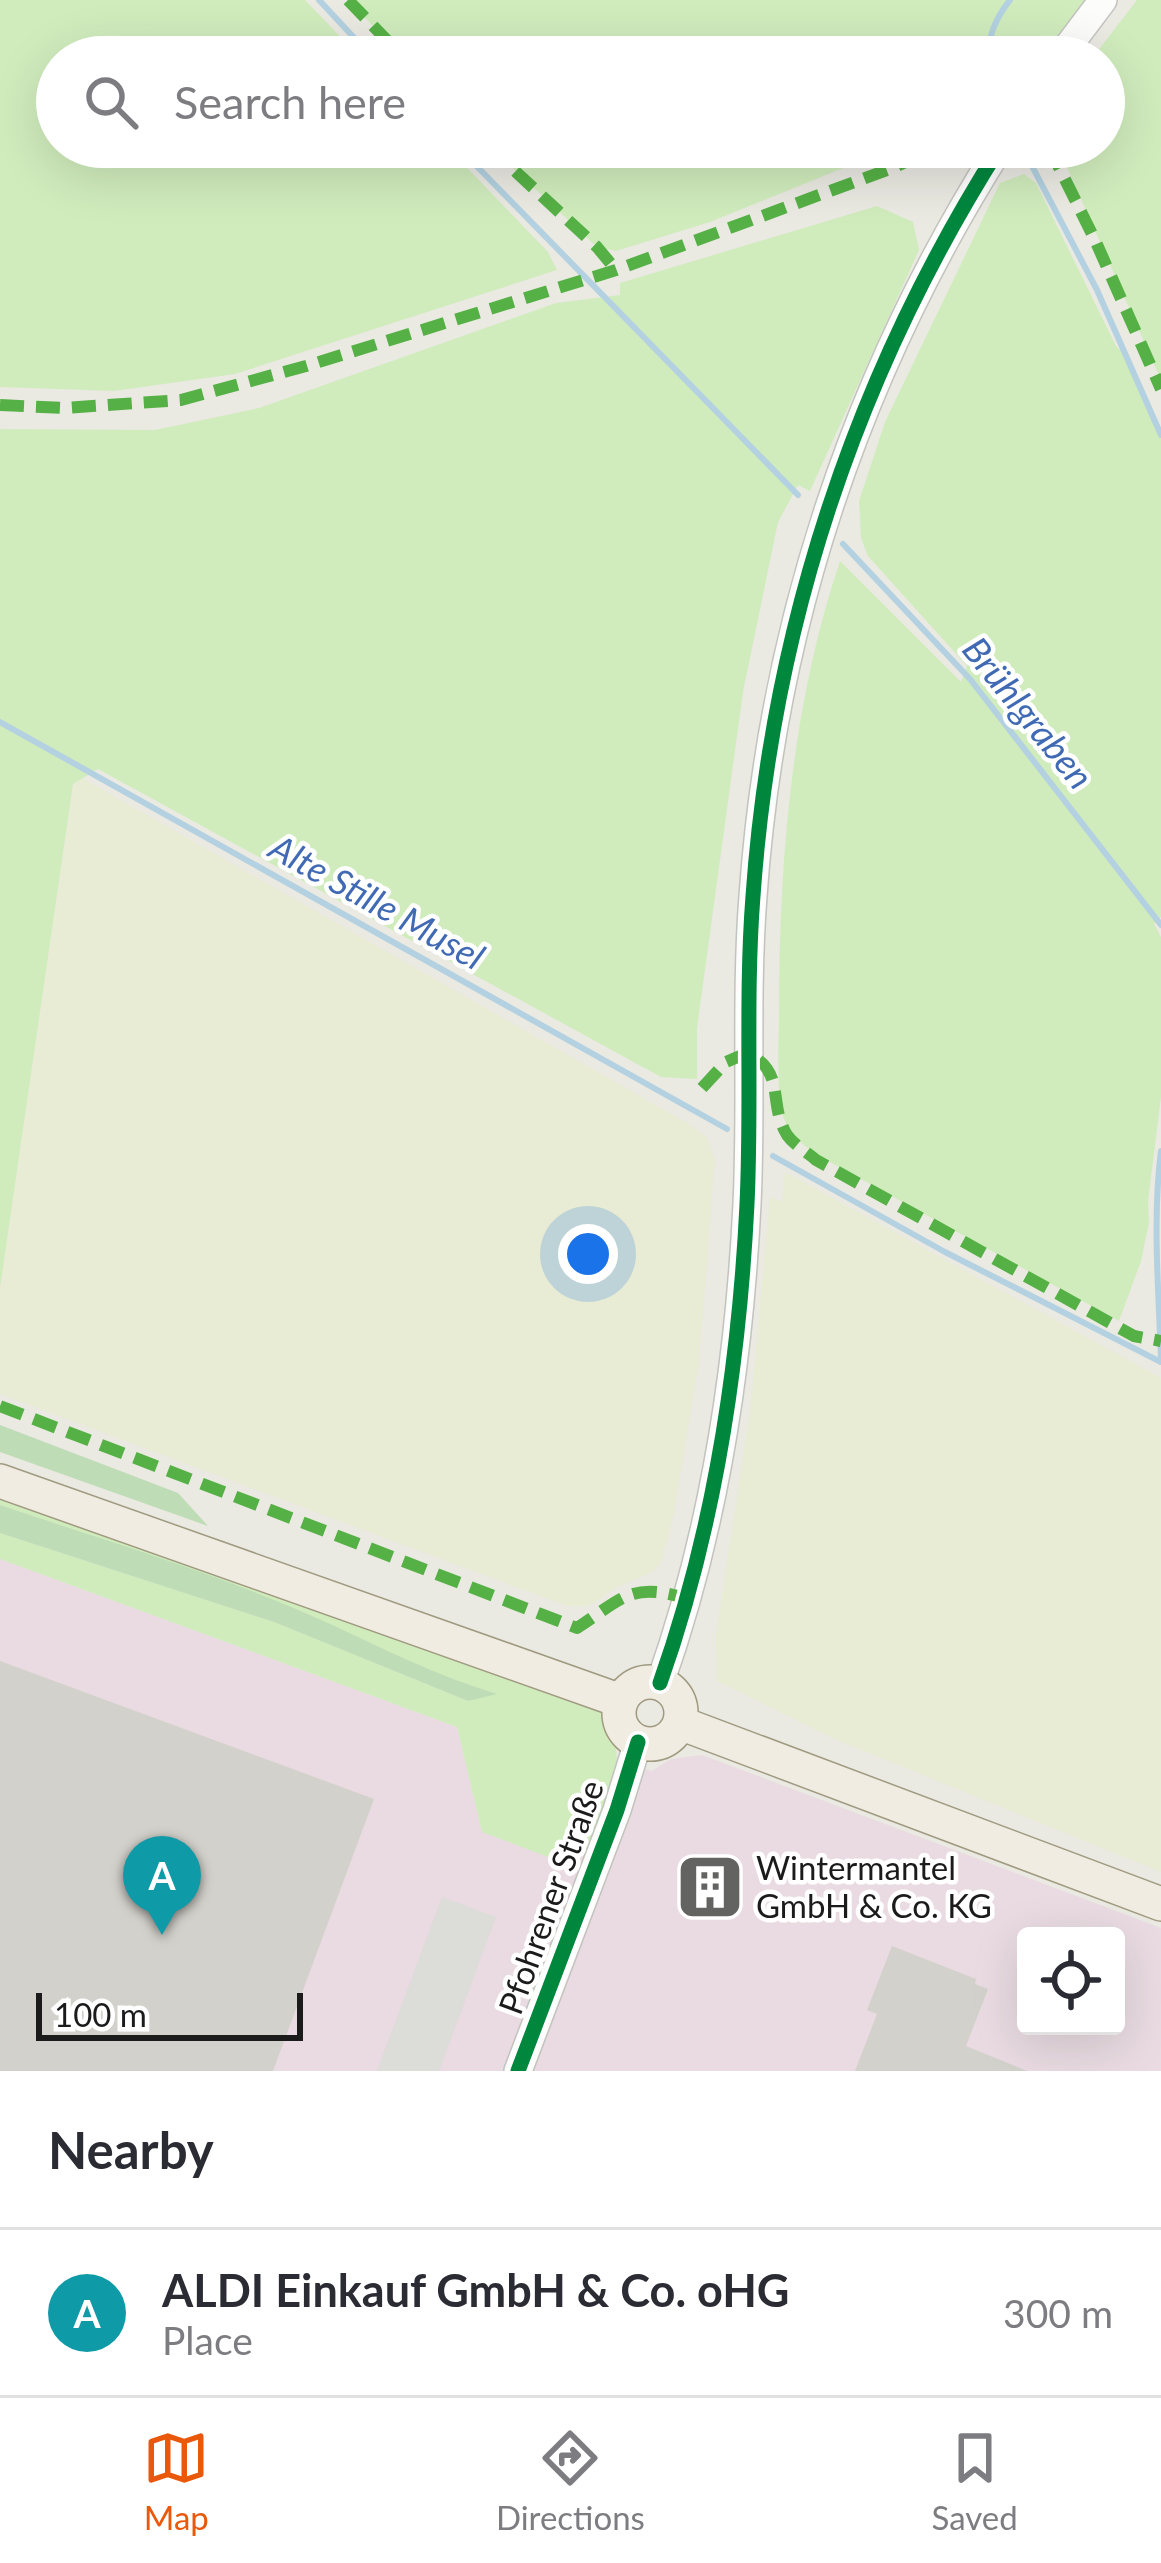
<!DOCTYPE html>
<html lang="en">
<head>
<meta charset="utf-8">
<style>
  :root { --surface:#fff; --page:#f2f2f3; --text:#2b2b33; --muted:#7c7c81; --line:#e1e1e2; --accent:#ea580c }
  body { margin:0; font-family:Lato,sans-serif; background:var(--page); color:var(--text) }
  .controls { position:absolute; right:36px; bottom:36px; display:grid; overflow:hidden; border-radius:12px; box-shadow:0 12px 48px #0002 }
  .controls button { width:108px; height:108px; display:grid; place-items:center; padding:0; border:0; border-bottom:3px solid var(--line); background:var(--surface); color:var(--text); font:60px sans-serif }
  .scale { position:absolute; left:36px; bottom:30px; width:267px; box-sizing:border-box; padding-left:12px; border:6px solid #1b1b1b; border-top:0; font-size:33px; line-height:42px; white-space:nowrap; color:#1b1b1b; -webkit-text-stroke:9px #fff; paint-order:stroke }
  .you { position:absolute; left:588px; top:1254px; width:42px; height:42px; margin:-30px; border:9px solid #fff; border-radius:50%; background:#1a73e8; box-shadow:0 0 0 18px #1a73e833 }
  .badge { display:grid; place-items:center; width:78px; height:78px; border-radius:50%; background:var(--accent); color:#fff; font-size:39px; font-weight:700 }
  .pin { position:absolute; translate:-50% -99px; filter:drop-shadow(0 3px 6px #0008) }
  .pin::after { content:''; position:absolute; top:63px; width:42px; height:36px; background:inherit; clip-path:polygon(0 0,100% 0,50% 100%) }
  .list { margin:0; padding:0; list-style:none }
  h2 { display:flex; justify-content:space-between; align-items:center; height:156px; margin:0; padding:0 48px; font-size:51px }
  h2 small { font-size:39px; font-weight:400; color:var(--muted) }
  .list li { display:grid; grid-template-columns:78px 1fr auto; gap:36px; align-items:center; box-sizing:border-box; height:168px; padding:0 48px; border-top:3px solid var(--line) }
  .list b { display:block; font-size:45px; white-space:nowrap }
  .list p { margin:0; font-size:39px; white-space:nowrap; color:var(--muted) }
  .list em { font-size:39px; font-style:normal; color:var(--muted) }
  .icon { flex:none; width:66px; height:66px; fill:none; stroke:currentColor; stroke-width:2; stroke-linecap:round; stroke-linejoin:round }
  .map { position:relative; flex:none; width:1161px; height:2071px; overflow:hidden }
  .search { position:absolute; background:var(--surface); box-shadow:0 12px 48px #0002; left:36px; right:36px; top:36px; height:132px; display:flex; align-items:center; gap:30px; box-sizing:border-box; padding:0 42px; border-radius:66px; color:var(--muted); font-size:45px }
  .sheet { height:324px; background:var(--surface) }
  nav { display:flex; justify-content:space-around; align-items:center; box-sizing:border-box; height:168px; border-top:3px solid var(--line); background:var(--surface); font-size:33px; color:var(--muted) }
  nav a { display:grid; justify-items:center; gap:6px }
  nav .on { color:var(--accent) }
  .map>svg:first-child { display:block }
</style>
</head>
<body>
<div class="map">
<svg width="1161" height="2071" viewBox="0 0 1161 2071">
  <rect width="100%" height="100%" fill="#eae9e2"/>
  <path fill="#e9dbe1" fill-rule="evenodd" d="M0 1559 457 1727 482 1832 620 1762 652 1771 671 1759 702 1755 1161 1928V2071H0ZM1026 1936H1116V2026H1026Z"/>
  <g fill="#e8ecd4">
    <polygon points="82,778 689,1124 707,1138 715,1161 699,1363 674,1513 661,1563 650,1573 615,1588 589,1606 567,1606 0,1394 0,1288 73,784"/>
    <polygon points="785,1172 1161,1378 1161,1872 837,1740 717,1681 716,1636 751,1404 770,1197 782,1202"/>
  </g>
  <g fill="#d0ecbd">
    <polygon points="0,0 305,0 360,57 57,57 57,147 447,147 548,252 557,270 235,374 114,391 0,387"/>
    <polygon points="348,0 1093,0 1047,57 403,57"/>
    <polygon points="1137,0 1161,0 1161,380 1058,147 1104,147 1104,57 1093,57"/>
    <polygon points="490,147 895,147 710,222 616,251 597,247"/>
    <path d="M1024 174 1036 183 1116 346 1131 360 1161 435V917L1154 924 1161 937V1097L1148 1201 1149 1223 1141 1261 1119 1321 819 1156C802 1144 790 1136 783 1116 776 1094 779 1040 779 1015 779 862 791 707 840 561L961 682 967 666 868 556 861 538 859 501 885 422 1000 183Z"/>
    <polygon points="877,206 913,222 919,250 810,491 798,485 778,522 743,692 697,1028 697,1079 661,1077 98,769 73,784 0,1288 0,429 155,430 259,408 556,303 620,295 620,283"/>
    <path d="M0 1495 602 1709C632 1763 610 1790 591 1844L583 1856 564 1863 482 1832 457 1727 0 1559V1533L274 1622 468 1701 494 1693 445 1679 331 1625 181 1567 0 1505Z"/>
  </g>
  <g fill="#bedcb5">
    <polygon points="0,1425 178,1493 208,1526 0,1452"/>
    <path d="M0 1505C109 1542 223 1575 328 1623 384 1649 437 1676 497 1694L468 1701 274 1622 0 1533Z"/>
  </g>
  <polygon fill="#dcdcd9" points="442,1897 496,1917 439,2071 377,2071"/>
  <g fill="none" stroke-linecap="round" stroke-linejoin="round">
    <g stroke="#b3d1e1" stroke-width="6">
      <polyline points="319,0 372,57"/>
      <path d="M989 57C987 37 997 16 1010 0"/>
      <polyline points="458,147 798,495"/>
      <polyline points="1022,147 1097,290 1161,435"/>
      <polyline points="843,544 970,679 1161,925"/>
      <polyline points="0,722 727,1129"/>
      <polyline points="773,1156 945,1252 1161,1362"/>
      <path d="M1161 1362C1159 1292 1152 1221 1161 1151"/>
    </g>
  </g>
  <g fill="#d3d1cb">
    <polygon points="0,1661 374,1799 273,2071 0,2071"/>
    <polygon points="688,1868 738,1877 733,1906 683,1897"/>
    <polygon points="892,1946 976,1979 975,1984 988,1989 966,2046 1027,2071 855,2071 877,2014 867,2010"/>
  </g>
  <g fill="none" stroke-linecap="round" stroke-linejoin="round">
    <g stroke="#c2c2bf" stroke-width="30">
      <g id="minor">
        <polyline points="1060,57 1103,0"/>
        <path d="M660 1683C715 1528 739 1367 747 1204 752 1101 745 998 753 896 772 627 856 374 1000 147"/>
        <polyline points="518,2071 617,1810 638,1742"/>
      </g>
    </g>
    <g stroke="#a09a80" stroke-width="36">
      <g id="major">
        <polyline points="0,1481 621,1701"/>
        <circle cx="650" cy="1713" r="31"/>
        <polyline points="680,1723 1161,1904"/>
      </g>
    </g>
    <use href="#minor" stroke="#fcfcfb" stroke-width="27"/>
    <use href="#major" stroke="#f0ece2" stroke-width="33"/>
    <g stroke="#55b145" stroke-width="12" stroke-dasharray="24 12" stroke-linecap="butt">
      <polyline points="348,0 403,57"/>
      <polyline points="489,147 597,247 616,270"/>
      <polyline points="1049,147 1095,240 1161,389"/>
      <polyline points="0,405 64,408 181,400 306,366 616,270 895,167 937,147"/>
      <path d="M702 1088 726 1062 747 1053C787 1072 767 1102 787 1135 794 1145 807 1152 816 1160L1134 1336 1161 1341"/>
      <path d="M0 1406 577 1628C623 1598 631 1581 688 1599"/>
    </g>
    <g stroke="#fff" stroke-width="22">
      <g id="cycleway">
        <path d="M660 1683C715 1528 739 1367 747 1204 752 1101 745 998 753 896 772 627 856 374 1000 147"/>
        <polyline points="518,2071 617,1810 638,1742"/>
      </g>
    </g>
    <use href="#cycleway" stroke="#00873e" stroke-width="15"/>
  </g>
  <defs>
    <g id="building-square" transform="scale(3.45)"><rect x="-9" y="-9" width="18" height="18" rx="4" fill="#636361" stroke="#fff"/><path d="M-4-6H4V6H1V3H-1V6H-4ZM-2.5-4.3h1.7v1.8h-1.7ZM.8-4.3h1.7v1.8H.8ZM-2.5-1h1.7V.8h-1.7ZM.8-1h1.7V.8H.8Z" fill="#fff"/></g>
  </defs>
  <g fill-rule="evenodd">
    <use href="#building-square" x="710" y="1887"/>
  </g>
  <g text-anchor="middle" stroke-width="9" stroke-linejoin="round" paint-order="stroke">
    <g font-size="33" fill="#1b1b1b" stroke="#fff" text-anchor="start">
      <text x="756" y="1880">Wintermantel<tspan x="756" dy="38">GmbH &amp; Co. KG</tspan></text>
    </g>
    <g font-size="33" fill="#1b1b1b" stroke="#fff">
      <text transform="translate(551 1897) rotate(-70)" y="12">Pfohrener Straße</text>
    </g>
    <g font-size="36" font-style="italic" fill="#406ab3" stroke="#fff">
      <text transform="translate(1028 713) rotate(51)" y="13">Brühlgraben</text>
      <text transform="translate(377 902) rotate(29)" y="13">Alte Stille Musel</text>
    </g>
  </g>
</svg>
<div class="controls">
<button><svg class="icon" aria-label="locate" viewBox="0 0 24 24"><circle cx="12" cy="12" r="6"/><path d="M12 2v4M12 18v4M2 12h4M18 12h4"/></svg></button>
</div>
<div class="scale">100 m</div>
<div class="you"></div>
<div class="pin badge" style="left:162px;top:1935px;background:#0f9aa8">A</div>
<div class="search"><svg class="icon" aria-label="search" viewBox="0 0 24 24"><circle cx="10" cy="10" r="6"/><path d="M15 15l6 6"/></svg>Search here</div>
</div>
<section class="sheet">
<h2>Nearby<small></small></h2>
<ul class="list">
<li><span class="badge" style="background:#0f9aa8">A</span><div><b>ALDI Einkauf GmbH &amp; Co. oHG</b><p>Place</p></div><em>300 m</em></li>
</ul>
</section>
<nav>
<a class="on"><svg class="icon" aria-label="map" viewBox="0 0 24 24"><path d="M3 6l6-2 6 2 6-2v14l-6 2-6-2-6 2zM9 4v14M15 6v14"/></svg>Map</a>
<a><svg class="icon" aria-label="directions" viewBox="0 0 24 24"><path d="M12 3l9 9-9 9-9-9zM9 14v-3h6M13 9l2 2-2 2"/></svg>Directions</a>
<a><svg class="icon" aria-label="saved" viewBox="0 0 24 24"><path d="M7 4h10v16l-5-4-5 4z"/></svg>Saved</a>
</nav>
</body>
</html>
